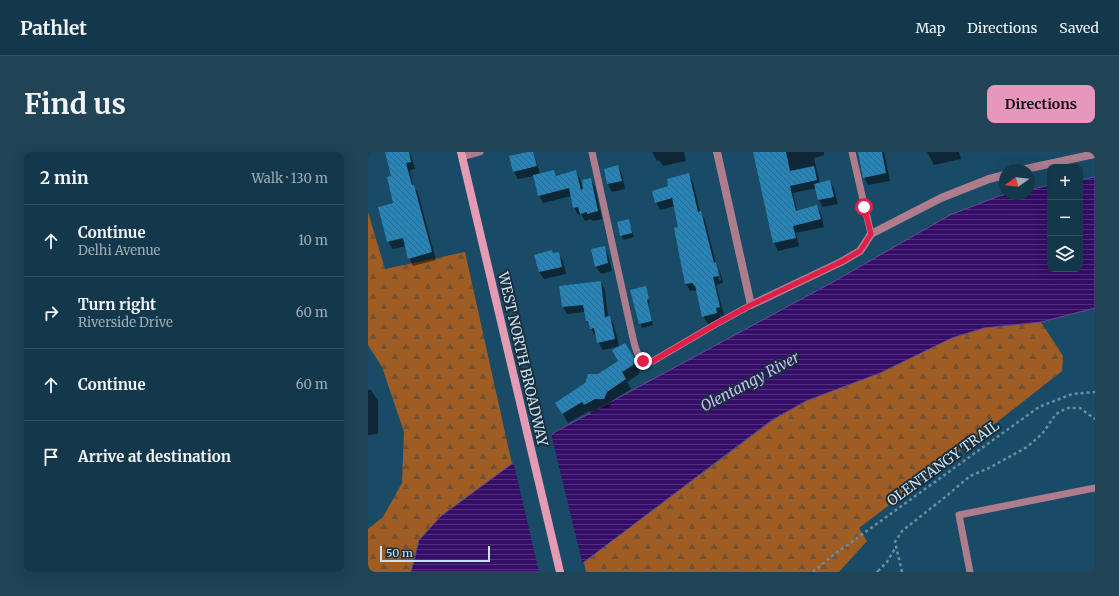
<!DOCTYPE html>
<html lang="en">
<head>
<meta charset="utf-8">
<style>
  :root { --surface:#13384c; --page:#204356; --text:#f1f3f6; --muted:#9dacb5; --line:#325264; --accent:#e797bd }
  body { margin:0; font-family:Merriweather,serif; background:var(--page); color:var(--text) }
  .controls { position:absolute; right:12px; top:12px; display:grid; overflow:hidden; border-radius:8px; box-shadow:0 4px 16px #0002 }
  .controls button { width:36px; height:36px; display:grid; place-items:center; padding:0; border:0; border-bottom:1px solid var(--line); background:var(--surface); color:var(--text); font:20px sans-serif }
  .compass { position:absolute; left:631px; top:12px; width:36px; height:36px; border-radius:50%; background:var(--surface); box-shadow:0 4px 16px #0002; rotate:255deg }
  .scale { position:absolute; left:12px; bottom:10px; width:110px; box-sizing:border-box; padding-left:4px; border:2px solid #c9e2f3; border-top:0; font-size:11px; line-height:14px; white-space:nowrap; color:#c9e2f3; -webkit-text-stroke:3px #1a2e3b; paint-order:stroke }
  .stop { position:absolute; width:12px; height:12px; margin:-9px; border:3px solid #e11d48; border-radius:50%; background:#fff }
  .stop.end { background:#e11d48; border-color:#fff; box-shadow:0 1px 4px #0008 }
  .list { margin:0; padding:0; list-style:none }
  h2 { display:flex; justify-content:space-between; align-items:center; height:52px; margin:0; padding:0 16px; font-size:17px }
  h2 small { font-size:13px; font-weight:400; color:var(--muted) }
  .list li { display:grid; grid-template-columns:26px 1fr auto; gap:12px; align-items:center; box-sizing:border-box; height:72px; padding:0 16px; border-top:1px solid var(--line) }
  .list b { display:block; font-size:15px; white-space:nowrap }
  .list p { margin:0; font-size:13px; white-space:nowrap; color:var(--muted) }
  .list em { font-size:13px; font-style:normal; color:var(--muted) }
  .icon { flex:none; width:22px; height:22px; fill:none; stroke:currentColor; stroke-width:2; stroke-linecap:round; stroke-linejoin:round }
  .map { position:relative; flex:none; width:727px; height:420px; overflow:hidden; border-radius:8px }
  header { display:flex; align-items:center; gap:24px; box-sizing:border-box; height:56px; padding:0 20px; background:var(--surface); border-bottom:1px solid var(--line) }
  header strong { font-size:19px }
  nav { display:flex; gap:22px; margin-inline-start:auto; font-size:14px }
  .intro { display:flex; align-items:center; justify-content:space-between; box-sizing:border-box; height:96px; padding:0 24px }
  h1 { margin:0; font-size:28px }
  .button { padding:10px 18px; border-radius:8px; background:var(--accent); color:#111; font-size:14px; font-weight:700 }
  main { display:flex; gap:24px; padding:0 24px }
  aside { flex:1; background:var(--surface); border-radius:8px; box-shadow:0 4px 16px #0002 }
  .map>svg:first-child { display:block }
</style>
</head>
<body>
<header>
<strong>Pathlet</strong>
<nav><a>Map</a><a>Directions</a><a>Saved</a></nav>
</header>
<div class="intro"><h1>Find us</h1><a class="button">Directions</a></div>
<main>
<aside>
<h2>2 min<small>Walk · 130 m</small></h2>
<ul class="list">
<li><svg class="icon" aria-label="ahead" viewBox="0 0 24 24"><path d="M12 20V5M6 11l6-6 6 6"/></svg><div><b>Continue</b><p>Delhi Avenue</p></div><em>10 m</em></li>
<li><svg class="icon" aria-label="right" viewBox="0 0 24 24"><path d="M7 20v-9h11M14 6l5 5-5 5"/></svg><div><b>Turn right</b><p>Riverside Drive</p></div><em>60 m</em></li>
<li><svg class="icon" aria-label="ahead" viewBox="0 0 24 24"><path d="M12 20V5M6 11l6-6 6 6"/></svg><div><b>Continue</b></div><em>60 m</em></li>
<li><svg class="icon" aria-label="arrive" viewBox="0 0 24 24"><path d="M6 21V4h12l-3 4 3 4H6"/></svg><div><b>Arrive at destination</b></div></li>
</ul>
</aside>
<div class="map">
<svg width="727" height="420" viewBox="0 0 727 420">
  <defs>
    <pattern id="forest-firs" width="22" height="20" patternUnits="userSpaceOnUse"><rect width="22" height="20" fill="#a05d23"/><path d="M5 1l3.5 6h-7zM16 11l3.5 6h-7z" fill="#735234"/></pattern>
    <pattern id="water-rules" width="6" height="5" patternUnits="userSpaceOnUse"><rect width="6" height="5" fill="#360d67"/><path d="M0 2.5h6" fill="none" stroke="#52307d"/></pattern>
    <pattern id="building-back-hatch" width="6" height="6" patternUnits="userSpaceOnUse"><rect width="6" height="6" fill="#2884b6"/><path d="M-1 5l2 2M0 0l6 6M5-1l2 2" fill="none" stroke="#306a8a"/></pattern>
  </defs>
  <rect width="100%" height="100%" fill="#194a66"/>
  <g fill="url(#forest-firs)">
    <polygon points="0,60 17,117 97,100 144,312 73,364 51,388 43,420 0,420 0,377 15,365 34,331 36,280 14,215 0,193"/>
    <polygon points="673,170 695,204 694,219 582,307 491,376 499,389 471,420 218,420 216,410 405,268 438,249 512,221 584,186 616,176"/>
  </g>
  <polygon fill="url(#water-rules)" stroke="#624d91" points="727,25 727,156 673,170 616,176 584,186 512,221 438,249 404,268 216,410 208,420 43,420 51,388 73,364 187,280 465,130 582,63 631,44 640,42 661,42 661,38 682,33 682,117 712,117 712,28"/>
  <polygon fill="#194a66" points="183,281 215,414 210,420 171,420 145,309"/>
  <g fill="#0007" fill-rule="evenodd">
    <polygon points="18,0 42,0 47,17 42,18 45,34 50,41 68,108 45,114 41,106 38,94 25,97 20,90 11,55 26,51 24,25"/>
    <polygon points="164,0 168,8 172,22 186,19 189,25 208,20 212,27 215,37 222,27 227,35 234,67 225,69 223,67 217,69 213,62 210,63 206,55 203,44 175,51 171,43 166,24 150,27 146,20 142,5"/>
    <polygon points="284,0 316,0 318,9 295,14 291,8 289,9"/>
    <polygon points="386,0 456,0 456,3 446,6 452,32 462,29 466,37 470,52 455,55 451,48 448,36 425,41 429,59 449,54 453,62 456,75 428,81 431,94 410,99 406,91"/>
    <polygon points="491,0 516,0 522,29 500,33 496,25"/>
    <polygon points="559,0 591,0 593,7 566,13"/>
    <polygon points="250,15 254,22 257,37 244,40 240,32 237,17"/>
    <path d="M320 23 325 30 332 60 337 68 348 111 352 119 355 131 348 133 356 163 352 164 353 169 340 172 335 164 329 138 322 139 318 132 312 76 307 54 292 58 288 50 302 35ZM348 113 351 117 353 128 351 129Z"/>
    <polygon points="260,68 266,85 255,88 250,71"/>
    <polygon points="236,95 240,103 244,119 233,122 228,115 225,98"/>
    <polygon points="190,101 195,109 198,122 176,127 171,120"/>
    <polygon points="233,130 237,138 240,165 241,165 246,173 251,194 235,198 230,190 229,184 227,184 219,169 217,160 199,162 195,155"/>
    <polygon points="277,135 282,151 280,152 285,173 274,176 263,139"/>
    <polygon points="257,192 272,218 270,223 259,230 263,237 244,249 241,256 233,256 223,262 221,259 200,271 189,251 251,209"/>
    <polygon points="0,238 3,238 10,249 10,282 0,283"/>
  </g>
  <g fill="url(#building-back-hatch)">
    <polygon points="17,0 41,0 43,10 38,11 44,33 46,33 64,100 40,107 35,86 19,90 10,55 25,51 19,25 23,24"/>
    <polygon points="160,0 165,0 169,14 145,20 141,4"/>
    <polygon points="385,0 418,0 422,19 446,14 449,28 422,34 428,59 449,53 453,67 425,74 428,86 405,91"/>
    <polygon points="490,0 514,0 518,21 495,26"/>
    <polygon points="250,13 254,29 239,32 236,17"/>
    <polygon points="186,18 188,24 208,18 213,38 215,37 214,28 223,26 230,59 219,62 219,60 212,62 210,55 205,56 201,36 170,44 165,23"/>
    <polygon points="321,21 330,60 333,59 346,111 348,110 351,124 345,125 352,155 348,156 349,161 334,165 327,133 326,134 325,131 317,132 306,76 310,75 304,46 287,51 284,39 300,34 299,27"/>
    <polygon points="462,28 466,45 450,48 446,32"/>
    <polygon points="261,67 264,81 252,84 249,70"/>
    <polygon points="237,94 240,111 227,115 223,97"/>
    <polygon points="184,98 185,101 191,100 194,115 171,120 166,103"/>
    <polygon points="233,129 237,165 242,164 247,187 229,191 226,176 222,177 220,169 218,169 215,153 194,155 191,134"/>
    <polygon points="278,134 281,147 279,148 284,169 271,172 262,138"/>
    <polygon points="257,191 267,207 265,213 254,220 258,227 239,240 236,247 227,247 216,253 214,250 194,262 187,251 217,231 220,222 230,222 250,209 244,198"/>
  </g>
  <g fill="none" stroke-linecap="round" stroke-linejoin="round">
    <g stroke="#678ea5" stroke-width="2.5" stroke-dasharray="3 3" stroke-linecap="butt">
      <polyline points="510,419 519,410 528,395"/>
      <polyline points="445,420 464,404 671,255 704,242 727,240"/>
      <polyline points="508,420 514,420"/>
      <polyline points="534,420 527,390 534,379 576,346 602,324 621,316 659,295 674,282 688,262 699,256 712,256 727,267"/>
    </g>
    <g stroke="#ad7d8d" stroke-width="7">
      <path d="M224 0 264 182C267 193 269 214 285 209L348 172 383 153"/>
      <polyline points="484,0 503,82"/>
      <polyline points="94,5 112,0"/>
      <polyline points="602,420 591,363 727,336"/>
    </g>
    <g stroke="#ad7d8d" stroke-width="8">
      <polyline points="349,0 383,153 473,110 492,99 503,82 573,46 621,27 637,23"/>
      <polyline points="653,18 727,2"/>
    </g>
    <polyline stroke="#e69bb5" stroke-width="8" points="93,0 192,420"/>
  </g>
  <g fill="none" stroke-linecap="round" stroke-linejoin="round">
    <polyline stroke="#e11d48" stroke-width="5" points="275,209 280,211 285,209 348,172 383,153 473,110 492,99 503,82 496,55"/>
  </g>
  <g text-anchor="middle" stroke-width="4" stroke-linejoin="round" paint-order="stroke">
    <g font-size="14" fill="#c9e2f3" stroke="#1a2e3b">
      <text transform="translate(155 207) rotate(77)" y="5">WEST NORTH BROADWAY</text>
      <text transform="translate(575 311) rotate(-36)" y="5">OLENTANGY TRAIL</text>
    </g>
    <g font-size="15" font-style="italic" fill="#c9b5fd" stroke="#1a2e3b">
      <text transform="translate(382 230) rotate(-28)" y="5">Olentangy River</text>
    </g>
  </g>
</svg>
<div class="controls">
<button>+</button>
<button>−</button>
<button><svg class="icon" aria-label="layers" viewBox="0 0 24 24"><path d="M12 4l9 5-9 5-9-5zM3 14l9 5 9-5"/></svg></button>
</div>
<svg class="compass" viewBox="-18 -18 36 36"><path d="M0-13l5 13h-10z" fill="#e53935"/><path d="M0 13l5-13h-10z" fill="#9dacb5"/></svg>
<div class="scale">50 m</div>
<div class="stop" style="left:496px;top:55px"></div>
<div class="stop end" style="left:275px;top:209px"></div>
</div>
</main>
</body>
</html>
